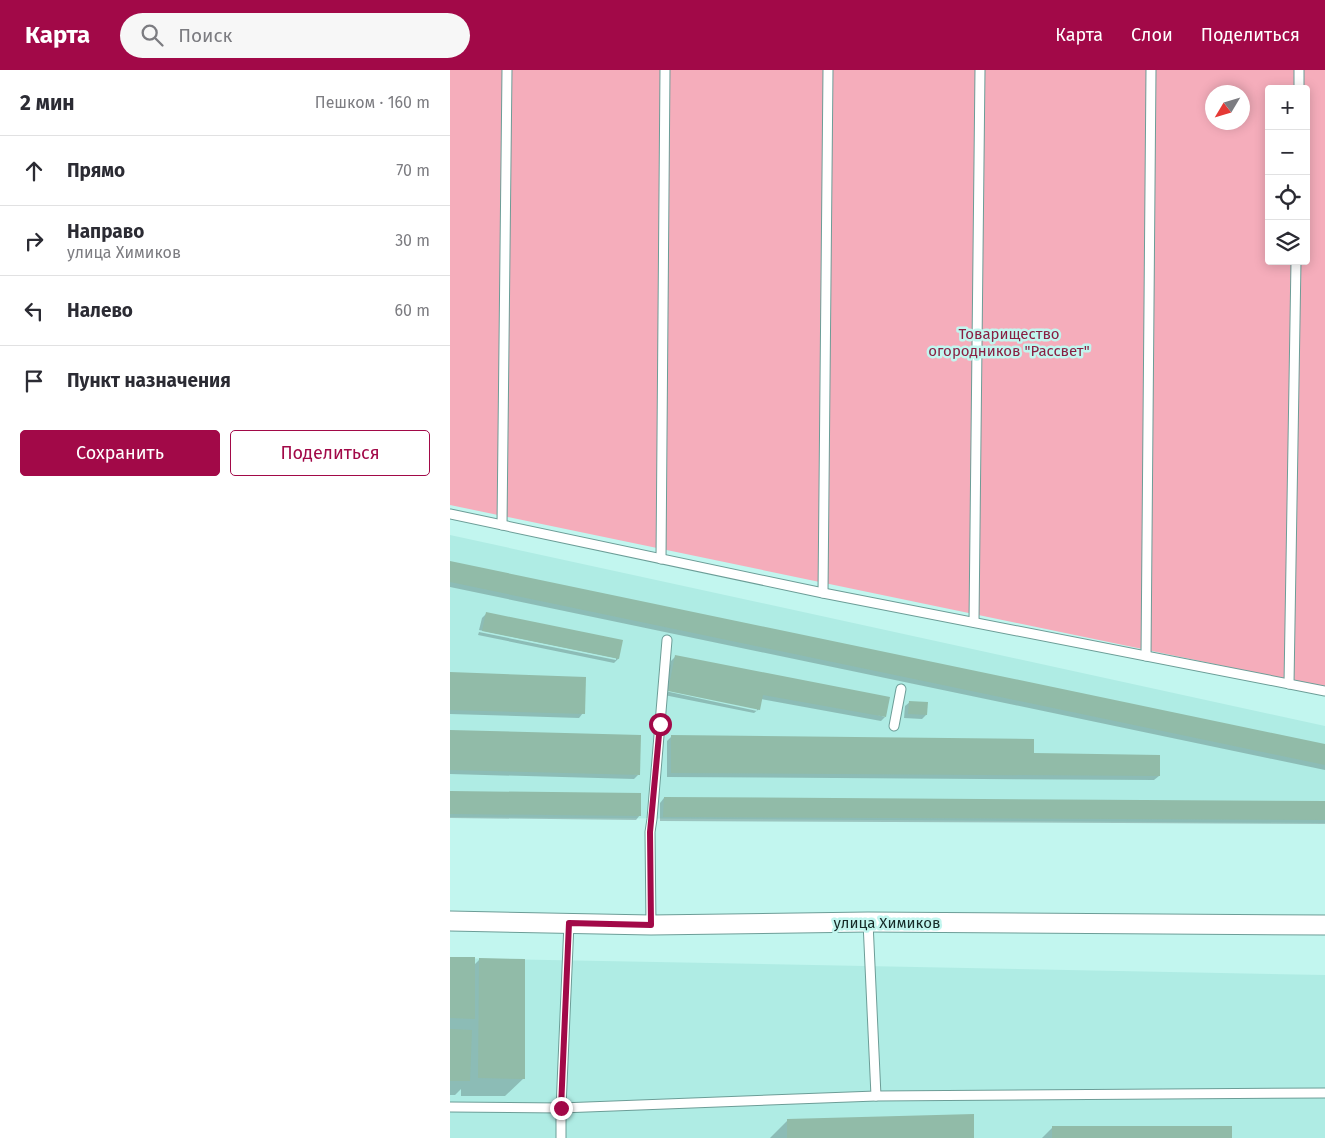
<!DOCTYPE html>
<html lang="ru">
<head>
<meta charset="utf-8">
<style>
  :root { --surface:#fff; --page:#f7f7f7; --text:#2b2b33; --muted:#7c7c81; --line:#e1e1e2; --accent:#a20948 }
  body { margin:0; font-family:"Fira Sans",sans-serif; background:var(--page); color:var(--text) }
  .controls { position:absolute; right:15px; top:15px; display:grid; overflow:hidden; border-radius:5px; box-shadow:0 2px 12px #0003 }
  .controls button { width:45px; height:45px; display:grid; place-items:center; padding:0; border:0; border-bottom:1px solid var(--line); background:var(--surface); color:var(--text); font:25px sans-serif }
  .compass { position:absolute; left:755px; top:15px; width:45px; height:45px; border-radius:50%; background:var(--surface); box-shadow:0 2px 12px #0003; rotate:232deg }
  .stop { position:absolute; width:15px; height:15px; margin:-11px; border:4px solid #a20948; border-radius:50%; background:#fff }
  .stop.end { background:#a20948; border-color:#fff; box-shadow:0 1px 5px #0008 }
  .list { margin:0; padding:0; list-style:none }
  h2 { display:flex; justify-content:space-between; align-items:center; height:65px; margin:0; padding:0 20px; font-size:21px }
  h2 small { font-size:16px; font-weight:400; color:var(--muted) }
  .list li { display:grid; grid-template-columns:32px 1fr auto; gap:15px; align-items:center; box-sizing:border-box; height:70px; padding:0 20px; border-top:1px solid var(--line) }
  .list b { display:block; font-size:19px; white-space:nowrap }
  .list p { margin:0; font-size:16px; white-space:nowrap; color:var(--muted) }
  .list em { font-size:16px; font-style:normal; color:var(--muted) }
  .actions { display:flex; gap:10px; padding:15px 20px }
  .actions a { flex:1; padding:11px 0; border:1px solid var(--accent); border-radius:5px; text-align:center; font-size:18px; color:var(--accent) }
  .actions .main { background:var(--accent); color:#fff }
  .icon { flex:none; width:28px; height:28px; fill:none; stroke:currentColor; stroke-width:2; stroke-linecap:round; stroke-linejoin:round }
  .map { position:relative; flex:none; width:875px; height:1068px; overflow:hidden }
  header { display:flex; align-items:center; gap:30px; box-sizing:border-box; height:70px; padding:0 25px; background:var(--accent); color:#fff }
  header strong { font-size:24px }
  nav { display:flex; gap:28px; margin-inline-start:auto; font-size:18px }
  .search { width:350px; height:45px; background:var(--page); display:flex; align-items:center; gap:12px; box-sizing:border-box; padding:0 18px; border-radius:28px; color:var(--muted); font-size:19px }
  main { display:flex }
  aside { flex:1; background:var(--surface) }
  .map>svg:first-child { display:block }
</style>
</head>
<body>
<header>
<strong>Карта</strong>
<div class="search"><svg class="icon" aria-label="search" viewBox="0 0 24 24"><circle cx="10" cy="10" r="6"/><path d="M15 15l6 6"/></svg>Поиск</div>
<nav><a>Карта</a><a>Слои</a><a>Поделиться</a></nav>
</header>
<main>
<aside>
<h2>2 мин<small>Пешком · 160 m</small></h2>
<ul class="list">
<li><svg class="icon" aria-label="ahead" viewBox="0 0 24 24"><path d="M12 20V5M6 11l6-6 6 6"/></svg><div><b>Прямо</b></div><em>70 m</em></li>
<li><svg class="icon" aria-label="right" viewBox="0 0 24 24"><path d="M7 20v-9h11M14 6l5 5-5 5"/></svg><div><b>Направо</b><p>улица Химиков</p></div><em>30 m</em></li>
<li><svg class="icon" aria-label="left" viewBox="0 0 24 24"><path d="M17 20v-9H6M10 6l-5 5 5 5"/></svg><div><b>Налево</b></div><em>60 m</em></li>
<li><svg class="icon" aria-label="arrive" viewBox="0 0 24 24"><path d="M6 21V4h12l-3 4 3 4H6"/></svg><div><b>Пункт назначения</b></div></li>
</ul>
<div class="actions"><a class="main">Сохранить</a><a>Поделиться</a></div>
</aside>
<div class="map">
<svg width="875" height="1068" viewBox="0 0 875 1068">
  <rect width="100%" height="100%" fill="#c2f6ef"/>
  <g fill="#afece4">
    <polygon points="0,465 875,656 875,753 0,747"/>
    <polygon points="0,888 875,905 875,1068 0,1068"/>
  </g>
  <path fill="#f5adbb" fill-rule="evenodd" d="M0 0H875V617L0 435ZM819 19H856V191H819ZM762 22H792V52H762Z"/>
  <g fill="#0003">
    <polygon points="0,492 875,675 875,700 0,517"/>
    <polygon points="36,544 172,571 168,589 164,593 28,565 29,562 166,590 166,588 29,560 32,548"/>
    <polygon points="225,587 435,647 431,651 311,629 309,639 304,643 214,625 215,621 307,641 307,638 215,619 221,591"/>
    <polygon points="0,604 133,643 129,648 0,644"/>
    <polygon points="460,632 476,645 472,649 454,648 455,636"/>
    <polygon points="0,661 188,705 184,709 0,704"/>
    <polygon points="222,666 583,684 709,706 704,710 217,707 217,671"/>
    <polygon points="0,723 190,745 186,750 0,748"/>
    <polygon points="214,728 875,732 875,754 210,751 210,733"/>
    <polygon points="0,889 23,896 29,890 74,1008 55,1026 11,1026 11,1019 5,1025 0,1025"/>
    <polygon points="338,1050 523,1068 320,1068"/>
    <polygon points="602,1058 781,1068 592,1068"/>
  </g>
  <g fill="#91bba8">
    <polygon points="0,491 875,674 875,695 0,512"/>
    <polygon points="36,542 173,570 169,589 32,561"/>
    <polygon points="225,585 440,627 436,647 313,625 310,640 218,621"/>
    <polygon points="0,602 136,607 135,644 0,640"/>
    <polygon points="459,631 478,632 477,645 458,644"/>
    <polygon points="0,660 191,665 190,705 0,700"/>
    <polygon points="221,665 584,669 584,683 710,685 710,706 221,703"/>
    <polygon points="0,721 191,723 191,746 0,744"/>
    <polygon points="214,727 875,731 875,750 213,747"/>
    <polygon points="0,887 25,887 25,949 0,948"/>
    <polygon points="29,888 75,889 75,1009 28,1008"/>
    <polygon points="0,959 22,960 20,1011 0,1011"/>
    <polygon points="524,1044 524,1068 337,1068 337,1049"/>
    <rect x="602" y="1056" width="180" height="12"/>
  </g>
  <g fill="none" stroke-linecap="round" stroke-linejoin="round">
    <g stroke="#6c9d97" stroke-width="11">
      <g id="service">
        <polyline points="849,19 849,0"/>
        <polyline points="0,444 373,523 875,621"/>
        <polyline points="52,455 57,0"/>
        <polyline points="211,489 215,0"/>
        <polyline points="373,523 378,0"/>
        <polyline points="524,552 530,0"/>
        <polyline points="696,586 701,0"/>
        <polyline points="839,614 846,191"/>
        <polyline points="444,656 451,619"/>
        <polyline points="418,852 426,1026"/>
        <polyline points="201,855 200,762 202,749 217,570"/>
        <polyline points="0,1037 111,1038 426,1026 875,1023"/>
        <polyline points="111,1068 111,1038 119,853"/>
      </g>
    </g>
    <g stroke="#6c9d97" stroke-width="21">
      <polyline id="minor" points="0,851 201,855 418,852 875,855"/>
    </g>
    <use href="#service" stroke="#fff" stroke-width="9"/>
    <use href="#minor" stroke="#fff" stroke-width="19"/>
  </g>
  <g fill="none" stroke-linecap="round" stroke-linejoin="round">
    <polyline stroke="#a20948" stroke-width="6" points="111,1038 119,853 201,855 200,762 210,654"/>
  </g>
  <g text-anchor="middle" stroke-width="5" stroke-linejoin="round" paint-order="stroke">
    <g font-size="15" fill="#881f42" stroke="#c2f6ef">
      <text x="559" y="269">Товарищество<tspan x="559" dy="17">огородников "Рассвет"</tspan></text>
    </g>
    <g font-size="15" fill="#152927" stroke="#c2f6ef">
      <text x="437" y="858">улица Химиков</text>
    </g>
  </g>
</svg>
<div class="controls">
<button>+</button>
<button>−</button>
<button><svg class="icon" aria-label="locate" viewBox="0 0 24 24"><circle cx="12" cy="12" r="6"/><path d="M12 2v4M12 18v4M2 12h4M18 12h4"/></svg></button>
<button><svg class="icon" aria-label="layers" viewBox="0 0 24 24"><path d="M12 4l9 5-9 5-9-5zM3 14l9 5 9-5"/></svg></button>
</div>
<svg class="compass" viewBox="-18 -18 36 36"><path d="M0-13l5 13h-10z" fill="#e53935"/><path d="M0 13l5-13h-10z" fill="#7c7c81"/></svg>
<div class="stop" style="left:210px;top:654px"></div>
<div class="stop end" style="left:111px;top:1038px"></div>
</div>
</main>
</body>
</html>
